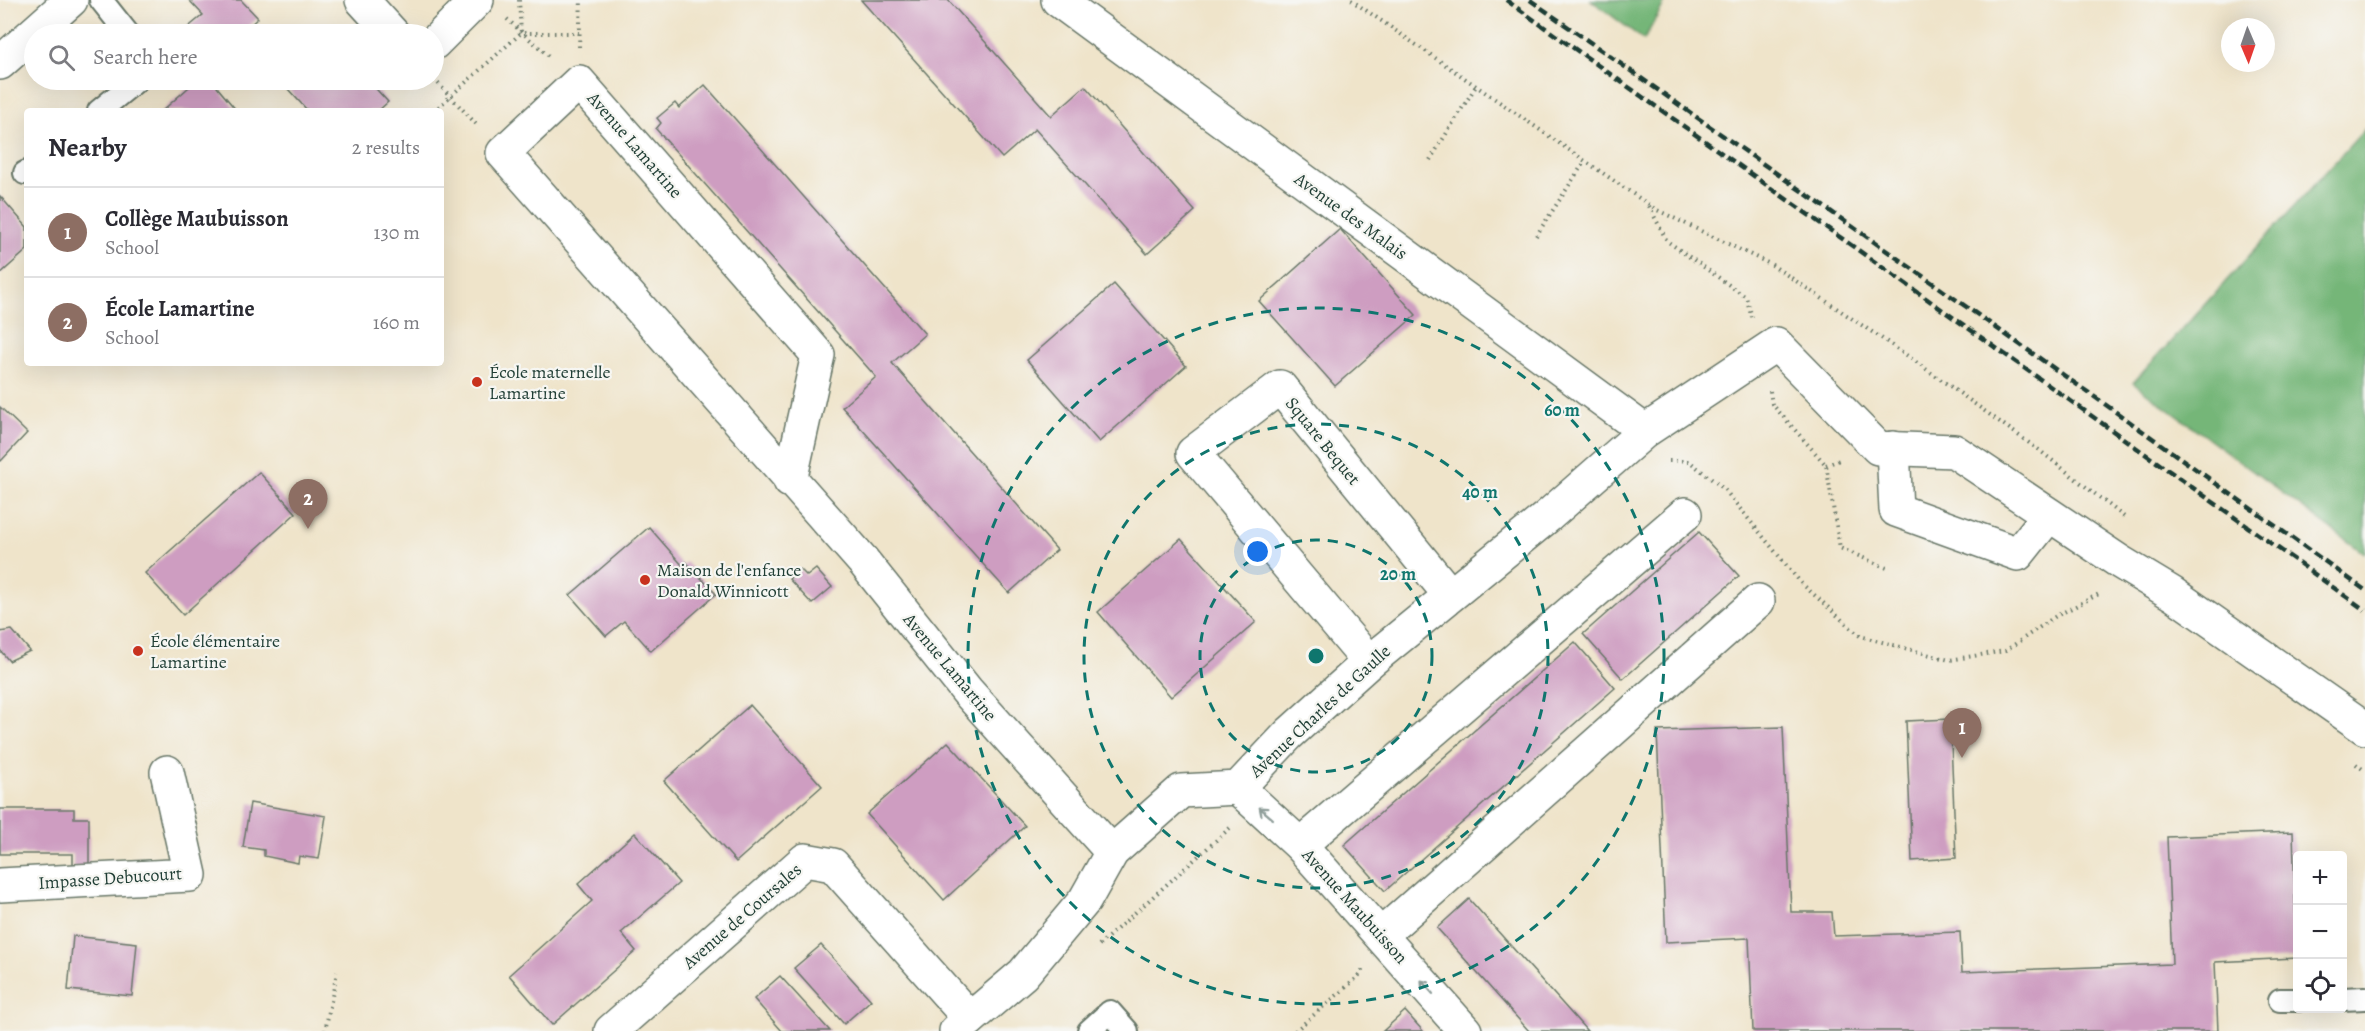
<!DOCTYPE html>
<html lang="en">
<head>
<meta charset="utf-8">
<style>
  :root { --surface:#fff; --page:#f2f2f3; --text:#2b2b33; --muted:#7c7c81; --line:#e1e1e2; --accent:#d93025 }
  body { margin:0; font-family:Alegreya,serif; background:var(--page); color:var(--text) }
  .controls { position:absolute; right:18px; bottom:18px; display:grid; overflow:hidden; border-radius:6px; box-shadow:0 6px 24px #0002 }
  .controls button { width:54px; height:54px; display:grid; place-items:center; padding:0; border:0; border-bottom:2px solid var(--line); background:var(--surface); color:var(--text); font:30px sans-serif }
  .compass { position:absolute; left:2221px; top:18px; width:54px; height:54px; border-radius:50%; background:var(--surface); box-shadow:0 6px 24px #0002; rotate:178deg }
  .you { position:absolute; left:1258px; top:552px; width:21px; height:21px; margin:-15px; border:4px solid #fff; border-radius:50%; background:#1a73e8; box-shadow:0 0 0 9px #1a73e833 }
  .badge { display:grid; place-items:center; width:39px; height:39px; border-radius:50%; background:var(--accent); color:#fff; font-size:20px; font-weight:700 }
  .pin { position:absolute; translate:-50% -50px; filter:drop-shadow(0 2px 3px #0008) }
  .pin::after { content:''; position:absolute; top:32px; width:21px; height:18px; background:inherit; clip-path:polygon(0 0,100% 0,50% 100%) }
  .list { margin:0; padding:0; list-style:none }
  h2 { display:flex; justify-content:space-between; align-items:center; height:78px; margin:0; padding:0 24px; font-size:26px }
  h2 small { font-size:20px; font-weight:400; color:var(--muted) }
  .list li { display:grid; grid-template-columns:39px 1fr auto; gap:18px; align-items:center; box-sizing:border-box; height:90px; padding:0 24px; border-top:2px solid var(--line) }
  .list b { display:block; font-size:22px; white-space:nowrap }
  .list p { margin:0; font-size:20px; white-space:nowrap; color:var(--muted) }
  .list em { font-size:20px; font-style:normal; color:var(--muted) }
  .icon { flex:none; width:33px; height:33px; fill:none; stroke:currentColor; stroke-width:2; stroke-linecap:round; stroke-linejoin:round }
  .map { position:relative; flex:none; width:2365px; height:1031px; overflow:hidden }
  .search { position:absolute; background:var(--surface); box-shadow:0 6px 24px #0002; left:24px; top:24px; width:420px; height:66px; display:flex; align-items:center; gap:15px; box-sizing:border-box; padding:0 21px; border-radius:33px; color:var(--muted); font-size:22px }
  .panel { position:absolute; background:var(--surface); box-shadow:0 6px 24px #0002; left:24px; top:108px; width:420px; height:258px; border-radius:6px }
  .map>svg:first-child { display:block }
</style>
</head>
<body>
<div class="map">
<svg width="2365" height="1031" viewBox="0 0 2365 1031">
  <rect width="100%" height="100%" fill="#f6f6f2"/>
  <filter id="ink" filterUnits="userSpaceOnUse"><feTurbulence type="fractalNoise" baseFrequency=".0167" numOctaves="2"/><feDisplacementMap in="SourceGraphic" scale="12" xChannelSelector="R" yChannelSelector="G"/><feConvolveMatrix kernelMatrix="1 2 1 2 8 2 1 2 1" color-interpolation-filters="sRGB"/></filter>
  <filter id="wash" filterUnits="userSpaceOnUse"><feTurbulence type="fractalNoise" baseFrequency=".008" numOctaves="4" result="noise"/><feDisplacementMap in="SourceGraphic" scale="24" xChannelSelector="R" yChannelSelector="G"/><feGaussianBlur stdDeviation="1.35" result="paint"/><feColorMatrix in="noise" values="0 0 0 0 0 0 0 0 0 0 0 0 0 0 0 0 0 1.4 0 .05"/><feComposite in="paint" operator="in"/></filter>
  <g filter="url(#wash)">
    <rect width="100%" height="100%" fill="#efe4ca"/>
    <g fill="#74b678" stroke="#4a7a56" stroke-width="1.5">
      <polygon points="1591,0 1666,0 1644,40"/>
      <polygon points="2365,129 2365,551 2364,553 2133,383"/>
    </g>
    <g id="blocks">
      <g fill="#ce9dc1">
        <polygon points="189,0 241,0 258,18 240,34 180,34 203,15"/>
        <polygon points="861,0 948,0 1051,116 1085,86 1195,211 1147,254 1035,129 1002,158"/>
        <polygon points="197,80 226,80 217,87 237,111 162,111"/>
        <polygon points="299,80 368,80 388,102 378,111 308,111 288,89"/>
        <polygon points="705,85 925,334 892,363 1057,550 1009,593 842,407 876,377 656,129 661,123 657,118 675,103 679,108"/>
        <polygon points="0,196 27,227 27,250 0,274"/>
        <polygon points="1340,229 1416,315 1335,386 1259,301"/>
        <polygon points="1114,284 1186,366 1099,442 1027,360"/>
        <polygon points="0,407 27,433 1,461 0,460"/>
        <polygon points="259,472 296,513 183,615 145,573"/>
        <polygon points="649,527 683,566 686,562 716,594 651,651 624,621 606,636 570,595"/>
        <polygon points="1699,532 1739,576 1623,679 1583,634"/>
        <polygon points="1181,539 1256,622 1171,697 1098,612"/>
        <polygon points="800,569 807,576 816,569 832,587 812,604 789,579"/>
        <polygon points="12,630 30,651 9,661 0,650 0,632"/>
        <polygon points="1575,642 1615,688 1385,891 1344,845"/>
        <polygon points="750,705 822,786 736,862 664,781"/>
        <polygon points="1950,719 1956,858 1912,861 1906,721"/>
        <polygon points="1783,727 1791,912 1832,912 1834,936 1960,932 1962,972 2172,964 2167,837 2293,832 2297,958 2215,962 2218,1031 1753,1031 1749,938 1666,942 1657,731"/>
        <polygon points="948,742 1025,826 944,900 867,814"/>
        <polygon points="250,803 326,816 319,859 299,856 298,863 264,856 264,850 243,847"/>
        <polygon points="0,809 74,809 74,818 89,818 89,868 73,868 73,854 0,854"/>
        <polygon points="635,833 679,883 621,933 636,951 552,1025 509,975 592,901 578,884"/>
        <polygon points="1469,899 1587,1031 1529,1031 1437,928"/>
        <polygon points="73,936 137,943 132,996 68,990"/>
        <polygon points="821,945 871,1000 844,1024 794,968"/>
        <polygon points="780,976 830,1031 782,1031 754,999"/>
        <polygon points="1405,1011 1423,1031 1383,1031"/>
      </g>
    </g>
  </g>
  <g filter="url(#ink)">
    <use href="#blocks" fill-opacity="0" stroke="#687768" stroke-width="1.5"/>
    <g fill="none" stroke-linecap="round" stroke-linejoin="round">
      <g stroke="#687768" stroke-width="26">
        <g id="lane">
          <polyline points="101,0 128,34"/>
          <polyline points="99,111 137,80"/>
          <polyline points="25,173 27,172"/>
          <polyline points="2342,999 2365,998"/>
          <polyline points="2280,1000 2298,1000"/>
          <polyline points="1089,1031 1110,1012 1127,1031"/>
        </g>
      </g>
      <g stroke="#687768" stroke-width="36">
        <g id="street">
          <polyline points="362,0 393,34"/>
          <polyline points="1058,0 1645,431"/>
          <polyline points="434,43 477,0"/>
          <polyline points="0,63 71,0"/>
          <polyline points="1893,448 1896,510 2018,554 2049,515"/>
          <polyline points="790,481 818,355 579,82 503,153 863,561 967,691 1112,852"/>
          <polyline points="1369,662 1193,453 1280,387 1450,595"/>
          <polyline points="1238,788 1300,845 1465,1031"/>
          <polyline points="1300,845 1685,514"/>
          <polyline points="0,885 190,875 167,772"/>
          <polyline points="1381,935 1758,601"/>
          <polyline points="611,1031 805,860 833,865 970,1019"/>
          <polyline points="956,1031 1023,974 1085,900 1112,852 1181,791 1238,788 1289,734 1369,662 1548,516 1645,431 1776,344 1878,448 1954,451 2120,562 2173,594 2365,728"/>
        </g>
      </g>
      <g stroke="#687768" stroke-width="4" stroke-dasharray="1.5 4.5" stroke-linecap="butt">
        <polyline points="519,0 521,33 579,33"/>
        <polyline points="1351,0 1655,209 1772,265 1905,354 2039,450 2127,519"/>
        <polyline points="507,19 551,58"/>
        <polyline points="579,47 581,0"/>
        <polyline points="434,79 478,126"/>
        <polyline points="434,111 521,33"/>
        <polyline points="1430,160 1476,86"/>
        <polyline points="1649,206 1667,241 1746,297 1752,317"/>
        <polyline points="1536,236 1585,161"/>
        <polyline points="1770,391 1772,404 1826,465 1840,548 1887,568"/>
        <polyline points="1669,461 1689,461 1724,489 1801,583 1860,636 1949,660 2005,651 2056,616 2101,593"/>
        <polyline points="1826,465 1840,460"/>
        <polyline points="2356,764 2365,771"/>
        <polyline points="1099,945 1230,828"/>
        <polyline points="325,1031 337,972"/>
        <polyline points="1295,1031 1358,977 1363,969"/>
      </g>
      <use href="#lane" stroke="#fff" stroke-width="22"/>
      <use href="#street" stroke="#fff" stroke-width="33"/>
      <g stroke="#1f3d34" stroke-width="4.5" stroke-dasharray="9 4.5" stroke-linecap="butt">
        <polyline points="1506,0 2365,610"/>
        <polyline points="1530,0 2106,405 2365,590"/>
      </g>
    </g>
    <defs><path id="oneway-shaft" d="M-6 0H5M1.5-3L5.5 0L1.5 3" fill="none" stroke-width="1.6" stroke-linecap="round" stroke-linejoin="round" transform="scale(1.5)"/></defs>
    <g stroke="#8f9e9a">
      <use href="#oneway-shaft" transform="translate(1266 813) rotate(-139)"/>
      <use href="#oneway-shaft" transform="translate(1427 987) rotate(-131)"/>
    </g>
  </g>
  <g fill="none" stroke="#0f766e" stroke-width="3" stroke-dasharray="10 8">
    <circle cx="1316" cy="656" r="116"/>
    <circle cx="1316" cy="656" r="232"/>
    <circle cx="1316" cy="656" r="348"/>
  </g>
  <g fill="#c8321e" stroke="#f6f6f2" stroke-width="2">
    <circle cx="477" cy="382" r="6"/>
    <circle cx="645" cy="580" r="6"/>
    <circle cx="138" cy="651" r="6"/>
  </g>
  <g text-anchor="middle" stroke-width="4.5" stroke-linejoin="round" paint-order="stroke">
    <g font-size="18" fill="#1f3d34" stroke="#f6f6f2">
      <text transform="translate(635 145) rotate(49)" y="6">Avenue Lamartine</text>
      <text transform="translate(1351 216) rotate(36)" y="6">Avenue des Malais</text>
      <text transform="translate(1323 441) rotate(51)" y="6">Square Bequet</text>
      <text transform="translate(950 667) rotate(50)" y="6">Avenue Lamartine</text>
      <text transform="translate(1320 711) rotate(-43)" y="6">Avenue Charles de Gaulle</text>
      <text transform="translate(110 878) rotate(-4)" y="6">Impasse Debucourt</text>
      <text transform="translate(1355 906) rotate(48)" y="6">Avenue Maubuisson</text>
      <text transform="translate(742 916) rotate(-41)" y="6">Avenue de Coursales</text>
    </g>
    <g font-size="18" fill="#1f3d34" stroke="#f6f6f2" text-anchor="start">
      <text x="489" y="378">École maternelle<tspan x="489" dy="21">Lamartine</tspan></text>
      <text x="657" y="576">Maison de l'enfance<tspan x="657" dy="21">Donald Winnicott</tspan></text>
      <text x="150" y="647">École élémentaire<tspan x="150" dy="21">Lamartine</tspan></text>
    </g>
  </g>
  <circle cx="1316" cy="656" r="9" fill="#0f766e" stroke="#f6f6f2" stroke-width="3"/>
  <g font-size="18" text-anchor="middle" font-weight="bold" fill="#0f766e" stroke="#f6f6f2" stroke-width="4.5" stroke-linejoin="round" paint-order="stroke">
    <text x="1562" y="416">60 m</text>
    <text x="1480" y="498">40 m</text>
    <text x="1398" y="580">20 m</text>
  </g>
</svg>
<div class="controls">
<button>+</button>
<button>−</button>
<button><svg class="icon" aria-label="locate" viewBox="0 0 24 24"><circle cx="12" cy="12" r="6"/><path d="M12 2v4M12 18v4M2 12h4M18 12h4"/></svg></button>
</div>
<svg class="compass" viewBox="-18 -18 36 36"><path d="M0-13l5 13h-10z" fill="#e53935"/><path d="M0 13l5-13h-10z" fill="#7c7c81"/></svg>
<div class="you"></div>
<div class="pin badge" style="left:1962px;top:758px;background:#8d6e63">1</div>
<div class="pin badge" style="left:308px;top:529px;background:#8d6e63">2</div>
<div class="search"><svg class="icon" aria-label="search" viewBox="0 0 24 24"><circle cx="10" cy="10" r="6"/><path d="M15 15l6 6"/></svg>Search here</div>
<section class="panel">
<h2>Nearby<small>2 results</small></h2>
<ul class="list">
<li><span class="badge" style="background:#8d6e63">1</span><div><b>Collège Maubuisson</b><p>School</p></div><em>130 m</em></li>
<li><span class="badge" style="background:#8d6e63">2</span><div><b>École Lamartine</b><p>School</p></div><em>160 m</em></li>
</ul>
</section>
</div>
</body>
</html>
